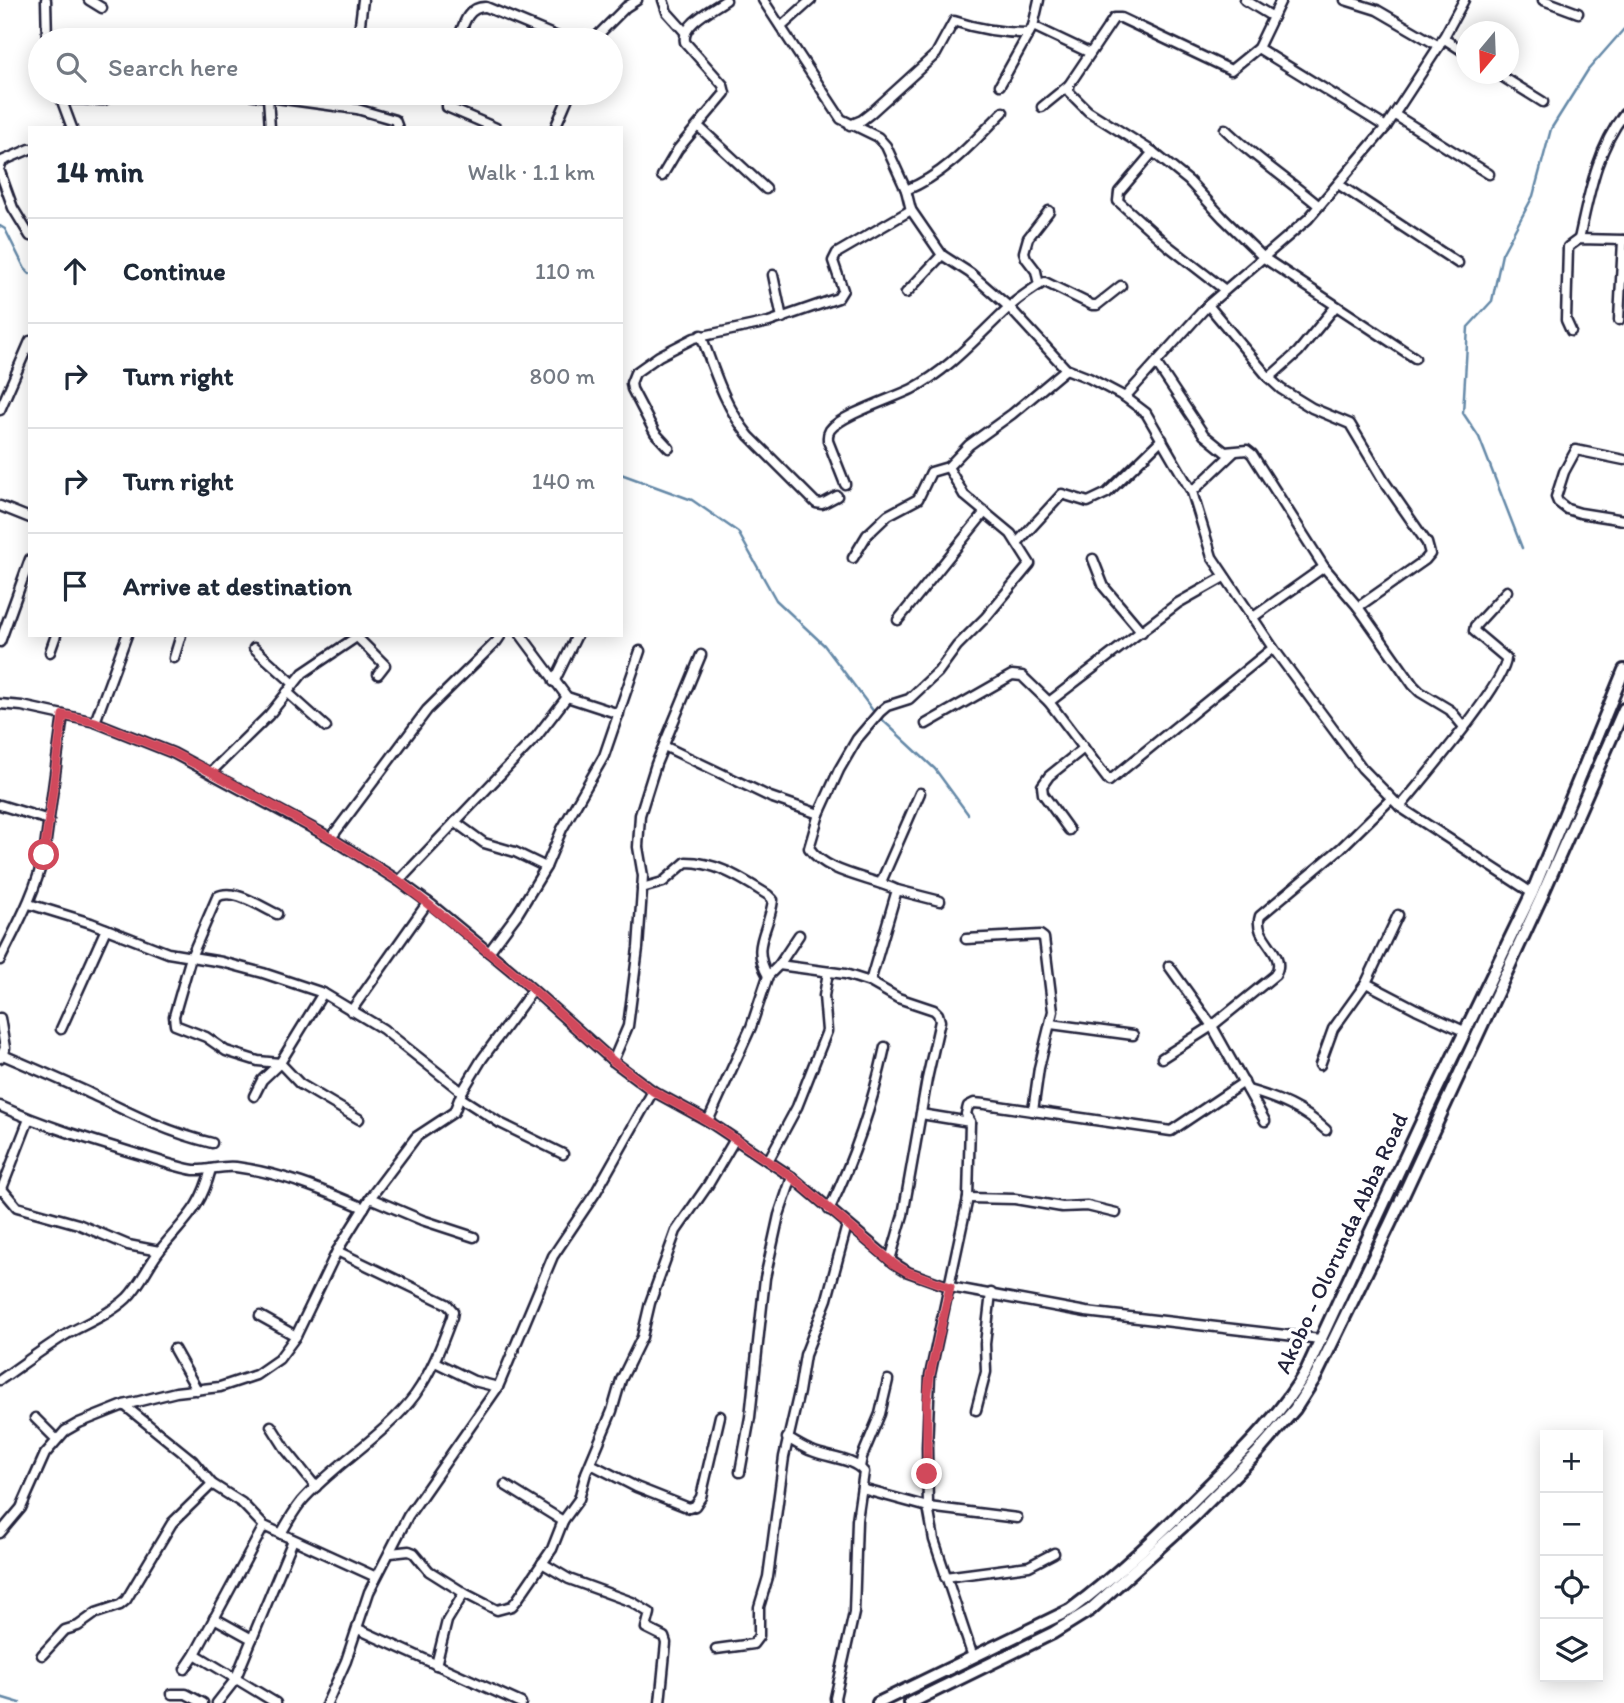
<!DOCTYPE html>
<html lang="en">
<head>
<meta charset="utf-8">
<style>
  :root { --surface:#fff; --page:#f6f6f7; --text:#1f2937; --muted:#747a83; --line:#e0e1e3 }
  body { margin:0; font-family:Itim,sans-serif; background:var(--page); color:var(--text) }
  .controls { position:absolute; right:21px; bottom:21px; display:grid; overflow:hidden; border-radius:0px; box-shadow:0 4px 18px #0003 }
  .controls button { width:63px; height:63px; display:grid; place-items:center; padding:0; border:0; border-bottom:2px solid var(--line); background:var(--surface); color:var(--text); font:35px sans-serif }
  .compass { position:absolute; left:1456px; top:21px; width:63px; height:63px; border-radius:50%; background:var(--surface); box-shadow:0 4px 18px #0003; rotate:199deg }
  .stop { position:absolute; width:21px; height:21px; margin:-16px; border:5px solid #d1495b; border-radius:50%; background:#fff }
  .stop.end { background:#d1495b; border-color:#fff; box-shadow:0 2px 7px #0008 }
  .list { margin:0; padding:0; list-style:none }
  h2 { display:flex; justify-content:space-between; align-items:center; height:91px; margin:0; padding:0 28px; font-size:30px }
  h2 small { font-size:23px; font-weight:400; color:var(--muted) }
  .list li { display:grid; grid-template-columns:46px 1fr auto; gap:21px; align-items:center; box-sizing:border-box; height:105px; padding:0 28px; border-top:2px solid var(--line) }
  .list b { display:block; font-size:26px; white-space:nowrap }
  .list em { font-size:23px; font-style:normal; color:var(--muted) }
  .icon { flex:none; width:38px; height:38px; fill:none; stroke:currentColor; stroke-width:2; stroke-linecap:round; stroke-linejoin:round }
  .map { position:relative; flex:none; width:1624px; height:1703px; overflow:hidden }
  .search { position:absolute; background:var(--surface); box-shadow:0 4px 18px #0003; left:28px; top:28px; width:595px; height:77px; display:flex; align-items:center; gap:18px; box-sizing:border-box; padding:0 24px; border-radius:38px; color:var(--muted); font-size:26px }
  .panel { position:absolute; background:var(--surface); box-shadow:0 4px 18px #0003; left:28px; top:126px; width:595px; height:511px; border-radius:0px }
  .map>svg:first-child { display:block }
</style>
</head>
<body>
<div class="map">
<svg width="1624" height="1703" viewBox="0 0 1624 1703">
  <rect width="100%" height="100%" fill="#fff"/>
  <filter id="ink" filterUnits="userSpaceOnUse"><feTurbulence type="fractalNoise" baseFrequency=".0143" numOctaves="2"/><feDisplacementMap in="SourceGraphic" scale="14" xChannelSelector="R" yChannelSelector="G"/><feConvolveMatrix kernelMatrix="1 2 1 2 8 2 1 2 1" color-interpolation-filters="sRGB"/></filter>
  <g filter="url(#ink)">
    <g fill="none" stroke-linecap="round" stroke-linejoin="round">
      <g stroke="#6589a8" stroke-width="2.5">
        <polyline points="0,226 5,229 25,269 30,274"/>
        <polyline points="621,474 692,500 738,532 776,600 824,645 874,712 935,769 968,814"/>
        <polyline points="1522,548 1479,437 1463,413 1468,327 1492,301 1502,254 1533,196 1551,129 1588,70 1624,29"/>
        <polyline points="0,1697 20,1703"/>
      </g>
      <g stroke="#22223b" stroke-width="13">
        <g id="minor">
          <polyline points="46,0 47,40"/>
          <polyline points="89,0 102,8"/>
          <polyline points="663,0 667,12 685,32"/>
          <polyline points="763,0 841,119 878,137 886,146 906,190 911,210 942,255 970,273 1009,307 1066,369 1089,378 1125,397 1146,413 1192,492 1212,557 1273,648 1362,768 1400,807 1532,893"/>
          <polyline points="1245,0 1273,17"/>
          <polyline points="1281,0 1258,48 1231,70 1121,18 1114,18 1069,85 1069,92 1088,111 1153,152 1189,181 1223,218 1264,258 1415,358"/>
          <polyline points="1345,0 1377,10 1439,46"/>
          <polyline points="1543,0 1578,13"/>
          <polyline points="1033,26 1039,0"/>
          <polyline points="781,27 811,0"/>
          <polyline points="360,31 404,40"/>
          <polyline points="1443,38 1466,53"/>
          <polyline points="358,40 363,0"/>
          <path d="M458 40C463 26 467 6 486 7L565 40"/>
          <polyline points="593,40 626,7 637,0"/>
          <polyline points="1258,48 1386,127"/>
          <polyline points="1498,74 1543,102"/>
          <polyline points="1000,85 1029,33"/>
          <polyline points="59,93 72,128"/>
          <polyline points="240,93 357,109 395,120 398,128"/>
          <polyline points="447,93 447,107 496,128"/>
          <polyline points="268,97 270,128"/>
          <polyline points="61,99 104,100 118,93"/>
          <polyline points="1042,107 1069,85"/>
          <polyline points="348,108 351,93"/>
          <polyline points="1395,115 1489,174"/>
          <path d="M850 125 862 120 871 113 936 54 954 21C978 29 1003 33 1029 33L1033 26 1090 53"/>
          <polyline points="698,126 766,189"/>
          <polyline points="555,128 570,93"/>
          <path d="M1225 129C1254 157 1287 179 1318 205"/>
          <polyline points="1153,152 1119,192 1118,201 1167,245 1225,290"/>
          <polyline points="0,167 2,161 30,149"/>
          <polyline points="0,172 13,208 30,236"/>
          <path d="M662 176 678 149 725 93 723 85 685 42C681 24 713 9 726 0"/>
          <polyline points="1338,184 1458,263"/>
          <path d="M906 190C946 174 973 142 1003 112"/>
          <path d="M1579 239C1589 195 1596 151 1624 114"/>
          <polyline points="773,275 782,318"/>
          <polyline points="1039,285 1036,271 1026,258 1024,252 1028,238 1049,211"/>
          <polyline points="906,293 942,255"/>
          <polyline points="1208,305 1269,378 1281,389 1312,408 1350,424 1384,481 1427,543 1430,554 1425,560 1358,607"/>
          <polyline points="1619,320 1623,240"/>
          <polyline points="1571,331 1566,320 1568,247 1579,239 1624,240"/>
          <path d="M701 335C714 370 725 407 749 436L816 503 822 504 837 496"/>
          <polyline points="1156,363 1204,435 1225,452 1247,450 1252,454 1324,567 1358,607 1413,685 1420,692 1450,710 1464,727"/>
          <polyline points="1269,378 1298,352 1336,306"/>
          <polyline points="1125,397 1208,305 1308,219 1386,127 1439,46 1464,0"/>
          <polyline points="0,410 30,341"/>
          <polyline points="669,448 655,433 632,389 631,383 635,373 659,356 694,338 769,322 838,298 843,290 833,261 837,253 911,210"/>
          <polyline points="1624,460 1576,450 1564,472 1556,497 1558,502 1567,509 1580,513 1624,520"/>
          <path d="M845 484 828 441C828 436 827 435 830 430 841 415 894 398 912 389 949 370 977 337 1007 309 1017 299 1030 291 1042 283L1045 282 1092 305H1097L1121 286"/>
          <polyline points="1192,492 1234,452"/>
          <polyline points="0,506 30,518"/>
          <polyline points="1017,543 1062,494 1088,502 1107,493 1162,439"/>
          <polyline points="853,558 867,535 888,515 918,499 931,472 948,467 969,445 1012,414 1066,369"/>
          <polyline points="1093,559 1104,587 1142,632"/>
          <polyline points="1252,618 1324,567"/>
          <polyline points="898,620 985,512"/>
          <polyline points="355,635 385,665 378,674"/>
          <polyline points="521,635 567,697 619,714"/>
          <polyline points="0,642 30,559"/>
          <polyline points="254,648 294,684"/>
          <polyline points="50,652 56,635"/>
          <polyline points="174,658 181,635"/>
          <polyline points="554,682 577,635"/>
          <polyline points="287,692 326,727"/>
          <polyline points="1049,702 1178,603 1224,577"/>
          <polyline points="0,704 22,706 95,722 173,753 331,838 399,881 432,905 513,972 613,1061 653,1091 708,1121 792,1177 894,1263 908,1272 950,1287 1086,1312 1320,1339"/>
          <polyline points="95,722 127,635"/>
          <polyline points="926,724 1012,675 1022,676 1049,702 1109,781 1273,648"/>
          <polyline points="664,746 770,797 819,814"/>
          <polyline points="211,772 269,715 303,673 355,638"/>
          <polyline points="0,805 49,820"/>
          <path d="M1400 807C1418 785 1508 680 1506 658L1474 631 1475 626 1507 591"/>
          <polyline points="455,822 484,843 515,852 546,867"/>
          <polyline points="1069,830 1043,794 1042,786 1049,776 1084,748"/>
          <polyline points="331,838 427,710 497,641 501,635"/>
          <polyline points="399,881 537,736 567,697"/>
          <polyline points="881,882 920,793"/>
          <path d="M642 888 663 882 686 862C717 862 742 879 768 895L773 900C769 932 750 945 768 976"/>
          <polyline points="897,890 940,901"/>
          <polyline points="29,904 91,923 168,953 222,962 263,973 323,993 383,1029 462,1092"/>
          <path d="M277 914C261 907 233 887 217 897L191 957 174 1016 175 1025 206 1037 226 1051 258 1061 280 1063 300 1084 359 1119"/>
          <polyline points="966,939 1040,935 1044,938 1053,1011 1039,1068 1033,1111"/>
          <polyline points="489,952 518,913 546,867 562,829 604,756 640,651"/>
          <path d="M0 960C18 923 34 896 44 855L63 715"/>
          <path d="M779 965 845 974 870 982 897 890C870 877 827 874 809 848L819 814 839 770 857 739 880 712 887 706 909 699 938 672 957 646 986 617 1030 564 1011 534 964 495 948 467"/>
          <polyline points="1169,966 1212,1026 1265,1121"/>
          <polyline points="870,982 898,998 934,1010 938,1014 940,1021 927,1079 903,1215 890,1260"/>
          <polyline points="1366,983 1416,1009 1466,1032"/>
          <polyline points="351,1011 428,902"/>
          <polyline points="0,1018 5,1048 0,1058"/>
          <polyline points="1051,1024 1133,1035"/>
          <polyline points="61,1029 106,929"/>
          <path d="M3 1055C31 1067 59 1079 87 1092 130 1113 166 1132 212 1143"/>
          <path d="M1162 1058 1212 1026 1275 975C1289 953 1252 939 1260 916L1341 848 1391 799"/>
          <polyline points="613,1061 628,1026 638,948 643,876 638,847 640,815 656,764 701,655"/>
          <polyline points="1320,1065 1333,1029 1366,983 1398,915"/>
          <path d="M1248 1090C1279 1099 1302 1108 1326 1130"/>
          <polyline points="254,1096 262,1080 280,1063 323,993"/>
          <polyline points="461,1098 500,1123 563,1154"/>
          <path d="M0 1106C44 1126 91 1140 137 1154 155 1159 175 1167 194 1170 208 1171 222 1165 236 1167 281 1173 323 1190 364 1208"/>
          <polyline points="921,1114 970,1122"/>
          <polyline points="708,1121 751,1027 768,976 779,965 799,935"/>
          <polyline points="768,1161 797,1107 827,1031 824,996 828,972"/>
          <polyline points="2,1189 17,1207 78,1224 128,1245 159,1251"/>
          <polyline points="1,1191 29,1119"/>
          <polyline points="370,1198 422,1220 474,1237"/>
          <polyline points="968,1198 1015,1199 1062,1207 1087,1206 1116,1213"/>
          <path d="M829 1210C854 1159 873 1102 885 1047"/>
          <polyline points="260,1316 296,1336"/>
          <polyline points="174,1349 197,1390"/>
          <polyline points="435,1362 474,1381 498,1387"/>
          <path d="M0 1380C22 1365 44 1348 67 1334 87 1323 110 1314 127 1298 141 1284 148 1265 161 1249 186 1218 200 1210 211 1169"/>
          <polyline points="124,1405 192,1460 212,1484 242,1503 264,1526 376,1577"/>
          <polyline points="976,1410 986,1372 985,1344 991,1293"/>
          <polyline points="35,1418 56,1439"/>
          <polyline points="271,1426 287,1451 316,1487"/>
          <path d="M787 1438C795 1442 803 1448 812 1451 828 1458 853 1458 864 1472L857 1520 854 1613 835 1698 836 1703"/>
          <polyline points="591,1464 636,1487 689,1508 695,1506 701,1497 720,1416"/>
          <polyline points="860,1467 862,1457 880,1414 888,1380"/>
          <polyline points="740,1472 750,1417 765,1278 779,1215 792,1177"/>
          <polyline points="505,1485 563,1521"/>
          <polyline points="862,1489 928,1507 1017,1518"/>
          <polyline points="0,1533 21,1508 45,1454 65,1431 79,1423 124,1405 176,1392 220,1387 256,1375 279,1359 296,1336 337,1251 370,1198 416,1137 454,1112 462,1092 482,1059 532,991"/>
          <path d="M281 1534C287 1523 293 1512 301 1502 335 1463 384 1437 415 1395 432 1371 442 1344 452 1317L453 1311 447 1304 337 1251"/>
          <polyline points="391,1553 409,1551 414,1553 429,1571 464,1593"/>
          <polyline points="542,1563 569,1579 632,1602 650,1613 646,1628 664,1637 666,1643 660,1703"/>
          <polyline points="945,1577 1029,1566 1054,1553"/>
          <polyline points="214,1618 252,1639"/>
          <polyline points="358,1629 521,1703"/>
          <polyline points="716,1649 753,1644 759,1636 759,1607 768,1577 784,1457 799,1392 805,1355 827,1299 847,1225"/>
          <polyline points="195,1654 276,1703"/>
          <polyline points="42,1655 65,1630 78,1626 96,1613 120,1605 126,1600 172,1523 212,1484"/>
          <polyline points="973,1657 934,1540 928,1507 927,1447 930,1375 968,1198 970,1122 966,1114 968,1106 974,1103 985,1104 1171,1131 1244,1082"/>
          <polyline points="436,1665 447,1621 464,1593 497,1610 512,1606 517,1600 552,1549 563,1521 579,1499 586,1473 612,1411 621,1380 642,1337 650,1303 676,1231 708,1185 735,1139"/>
          <polyline points="185,1669 195,1654 264,1526"/>
          <polyline points="172,1694 186,1694 203,1703"/>
          <polyline points="217,1703 235,1680 293,1540"/>
          <polyline points="327,1703 346,1661 369,1592 408,1516 498,1387 553,1256 596,1192 653,1091"/>
        </g>
      </g>
      <g stroke="#22223b" stroke-width="16">
        <g id="secondary">
          <path d="M878 1703 1070 1610C1120 1573 1165 1529 1209 1485 1245 1449 1281 1414 1306 1371L1428 1108 1532 893 1624 670"/>
          <polyline points="910,1703 1053,1633 1090,1610 1192,1518 1257,1453 1295,1409 1316,1376 1390,1224 1541,898 1624,709"/>
        </g>
      </g>
      <use href="#minor" stroke="#fff" stroke-width="8"/>
      <use href="#secondary" stroke="#fff" stroke-width="10"/>
    </g>
  </g>
  <g fill="none" stroke-linecap="round" stroke-linejoin="round" filter="url(#ink)">
    <polyline stroke="#d1495b" stroke-width="9" points="44,855 63,715 95,722 173,753 211,772 331,838 399,881 513,972 613,1061 653,1091 708,1121 792,1177 894,1264 908,1272 950,1287 930,1375 927,1402 927,1474"/>
  </g>
  <g text-anchor="middle" stroke-width="7" stroke-linejoin="round" paint-order="stroke">
    <g font-size="23" fill="#22223b" stroke="#fff">
      <text transform="translate(1341 1243) rotate(-65)" y="8">Akobo - Olorunda Abba Road</text>
    </g>
  </g>
</svg>
<div class="controls">
<button>+</button>
<button>−</button>
<button><svg class="icon" aria-label="locate" viewBox="0 0 24 24"><circle cx="12" cy="12" r="6"/><path d="M12 2v4M12 18v4M2 12h4M18 12h4"/></svg></button>
<button><svg class="icon" aria-label="layers" viewBox="0 0 24 24"><path d="M12 4l9 5-9 5-9-5zM3 14l9 5 9-5"/></svg></button>
</div>
<svg class="compass" viewBox="-18 -18 36 36"><path d="M0-13l5 13h-10z" fill="#e53935"/><path d="M0 13l5-13h-10z" fill="#747a83"/></svg>
<div class="stop" style="left:44px;top:855px"></div>
<div class="stop end" style="left:927px;top:1474px"></div>
<div class="search"><svg class="icon" aria-label="search" viewBox="0 0 24 24"><circle cx="10" cy="10" r="6"/><path d="M15 15l6 6"/></svg>Search here</div>
<section class="panel">
<h2>14 min<small>Walk · 1.1 km</small></h2>
<ul class="list">
<li><svg class="icon" aria-label="ahead" viewBox="0 0 24 24"><path d="M12 20V5M6 11l6-6 6 6"/></svg><div><b>Continue</b></div><em>110 m</em></li>
<li><svg class="icon" aria-label="right" viewBox="0 0 24 24"><path d="M7 20v-9h11M14 6l5 5-5 5"/></svg><div><b>Turn right</b></div><em>800 m</em></li>
<li><svg class="icon" aria-label="right" viewBox="0 0 24 24"><path d="M7 20v-9h11M14 6l5 5-5 5"/></svg><div><b>Turn right</b></div><em>140 m</em></li>
<li><svg class="icon" aria-label="arrive" viewBox="0 0 24 24"><path d="M6 21V4h12l-3 4 3 4H6"/></svg><div><b>Arrive at destination</b></div></li>
</ul>
</section>
</div>
</body>
</html>
